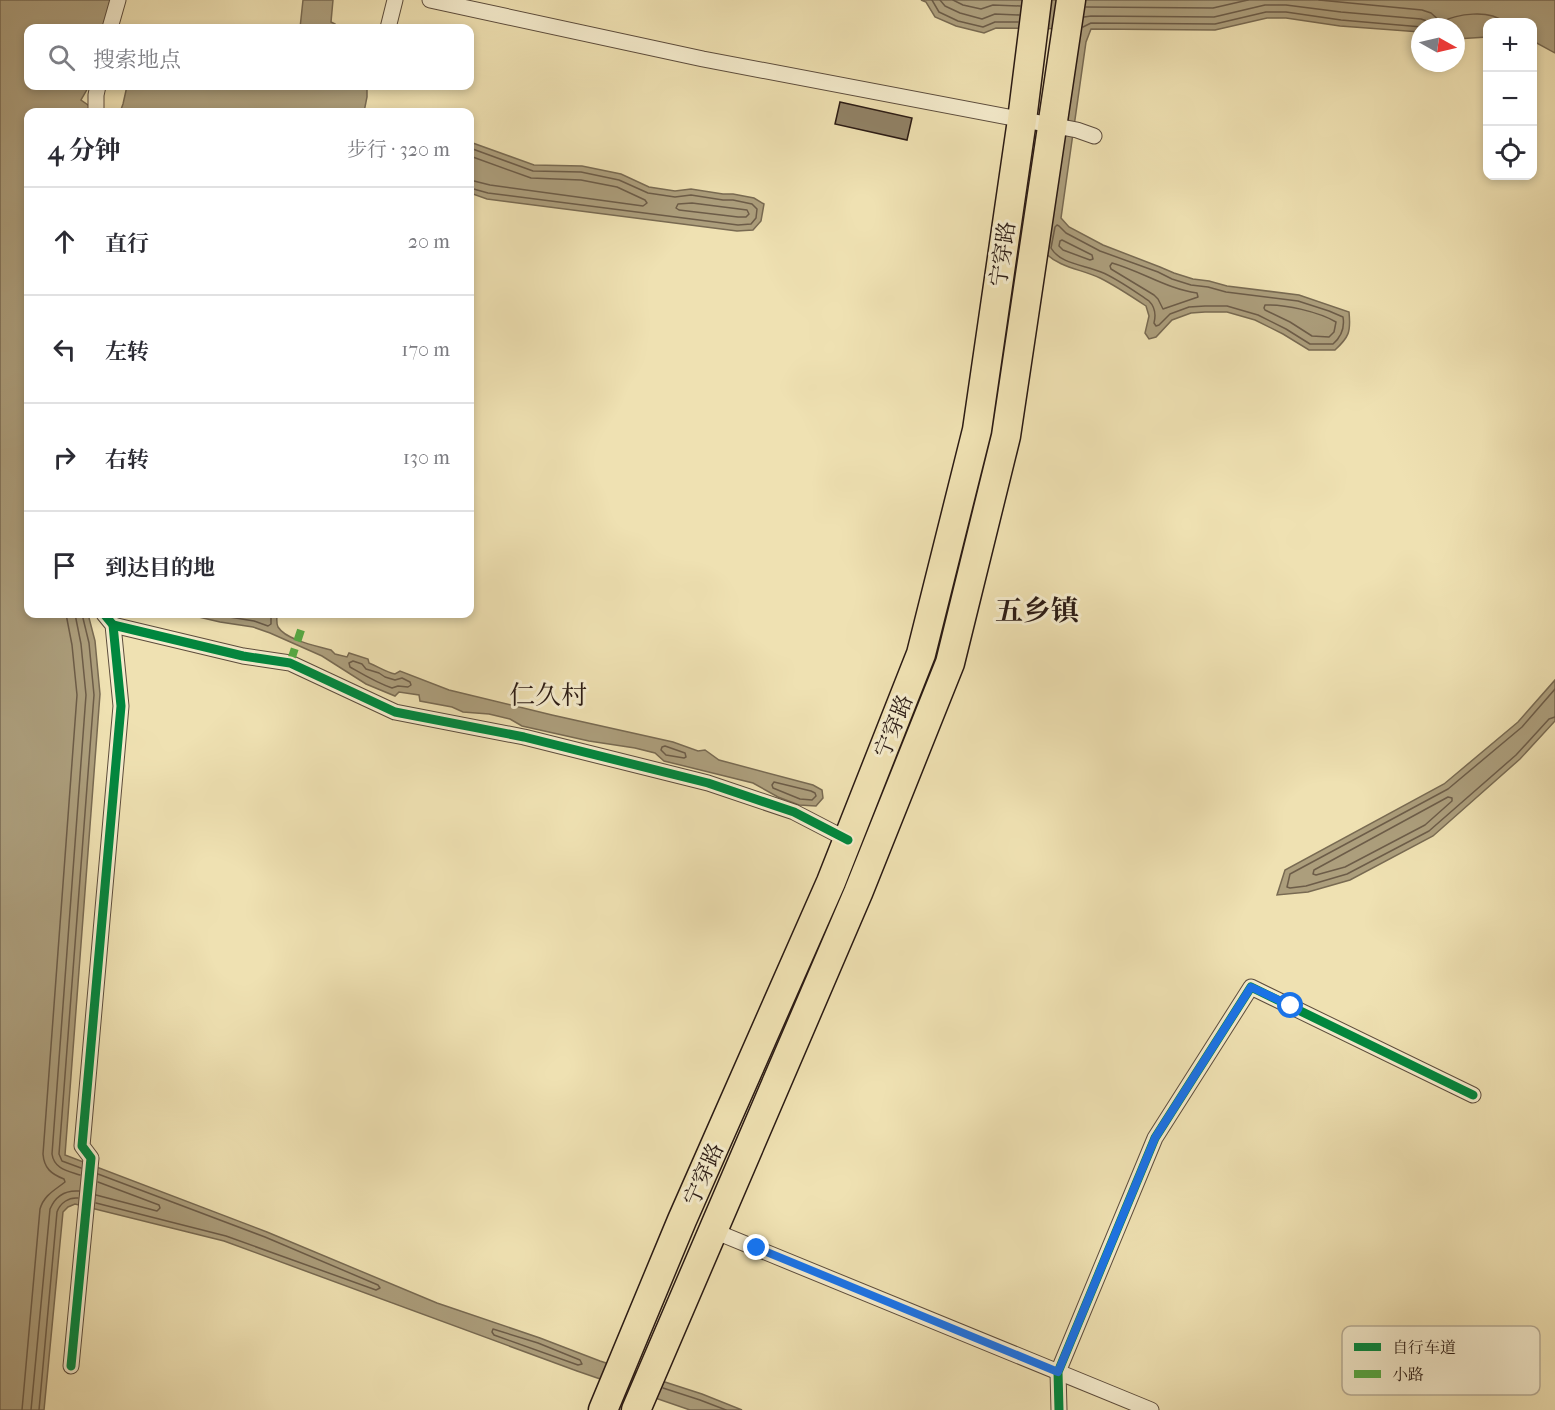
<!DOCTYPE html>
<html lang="zh">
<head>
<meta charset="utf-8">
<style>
  :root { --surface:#fff; --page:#f7f7f7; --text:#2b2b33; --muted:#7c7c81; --line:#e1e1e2 }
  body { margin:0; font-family:"IM FELL French Canon","Noto Serif SC",serif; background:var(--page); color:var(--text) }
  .controls { position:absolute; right:18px; top:18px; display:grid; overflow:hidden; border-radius:12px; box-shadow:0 3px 9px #0003 }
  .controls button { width:54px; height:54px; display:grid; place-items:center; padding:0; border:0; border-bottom:2px solid var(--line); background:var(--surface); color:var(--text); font:30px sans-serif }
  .compass { position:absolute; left:1411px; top:18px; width:54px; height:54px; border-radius:50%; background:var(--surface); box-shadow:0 3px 9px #0003; rotate:98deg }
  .stop { position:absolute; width:18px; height:18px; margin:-14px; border:4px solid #1a73e8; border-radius:50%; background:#fff }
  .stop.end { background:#1a73e8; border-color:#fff; box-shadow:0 2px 6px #0008 }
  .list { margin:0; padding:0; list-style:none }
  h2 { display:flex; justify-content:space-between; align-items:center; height:78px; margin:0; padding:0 24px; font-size:26px }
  h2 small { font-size:20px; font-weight:400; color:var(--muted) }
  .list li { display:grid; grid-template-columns:39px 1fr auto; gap:18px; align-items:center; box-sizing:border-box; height:108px; padding:0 24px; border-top:2px solid var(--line) }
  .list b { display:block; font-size:22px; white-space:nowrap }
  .list em { font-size:20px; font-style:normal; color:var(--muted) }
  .icon { flex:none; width:33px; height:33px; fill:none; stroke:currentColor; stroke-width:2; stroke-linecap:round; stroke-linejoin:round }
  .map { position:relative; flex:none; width:1555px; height:1410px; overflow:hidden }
  .search { position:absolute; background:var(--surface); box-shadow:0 3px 9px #0003; left:24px; top:24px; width:450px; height:66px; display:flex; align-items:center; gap:15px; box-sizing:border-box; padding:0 21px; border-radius:12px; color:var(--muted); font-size:22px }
  .panel { position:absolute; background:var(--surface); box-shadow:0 3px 9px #0003; left:24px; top:108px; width:450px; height:510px; border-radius:12px }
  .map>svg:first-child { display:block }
</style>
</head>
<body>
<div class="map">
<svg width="1555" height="1410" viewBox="0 0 1555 1410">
  <rect width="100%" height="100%" fill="#efe1b2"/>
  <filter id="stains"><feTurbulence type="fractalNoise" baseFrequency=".00333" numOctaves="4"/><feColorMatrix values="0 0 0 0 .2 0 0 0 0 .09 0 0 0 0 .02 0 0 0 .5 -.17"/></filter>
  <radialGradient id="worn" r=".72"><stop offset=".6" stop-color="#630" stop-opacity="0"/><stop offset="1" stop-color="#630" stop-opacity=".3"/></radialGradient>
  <g fill="#ac9e7c" stroke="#786a52" stroke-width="1.5">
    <polygon points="0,0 110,0 105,28 28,28 28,86 89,86 81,100 98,112 28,112 28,614 88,614 95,641 100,694 65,1155 267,1232 437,1303 540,1338 600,1361 702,1394 742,1410 690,1410 577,1371 224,1241 75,1204 68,1207 63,1212 44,1410 0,1410"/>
    <polygon points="303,0 333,0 331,22 335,24 334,28 300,28"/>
    <path d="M921 0H1555V53L1533 41 1532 22H1488L1487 37 1456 39V27H1420V32L1340 26 1286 18H1267L1215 30 1091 29 1086 42 1061 218 1069 227 1103 245 1160 267 1174 273 1193 279 1209 281 1227 286 1299 295 1349 312C1351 332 1349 337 1335 350H1309L1283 334 1255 320 1227 312H1205L1191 313 1172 320 1156 337 1149 339 1145 333 1149 316 1146 306C1131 296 1116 286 1100 278 1081 269 1060 268 1044 252L1077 29 996 28 984 33 956 26 935 17 926 2Z"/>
    <polygon points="127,86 367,86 367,97 364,112 120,112 123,104"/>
    <polygon points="470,142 534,165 582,166 621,174 649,187 675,191 691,189 723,194 733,194 754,198 764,204 761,221 753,230 737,231 487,199 470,193"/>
    <path d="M186 614H277C277 618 276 623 278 627 286 640 317 646 331 650L335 654 347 657 349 653 368 659 369 663C379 667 386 672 395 674L400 671 449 690 552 715 673 742 698 751 705 750 719 760 813 785 822 790 823 798 816 806 799 805 778 797 753 783 664 761 655 753 635 748 589 741 522 726 510 719 489 714 463 712 452 707 420 701 419 695 399 692 395 696 366 684 322 656 270 633 253 627 220 622Z"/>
    <polygon points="1555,680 1555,721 1520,759 1433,836 1350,880 1308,892 1277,895 1285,870 1444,784 1518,722"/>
  </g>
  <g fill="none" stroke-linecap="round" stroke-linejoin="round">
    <g stroke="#6c5c48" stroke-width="1.5">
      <polyline points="932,0 939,12 958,21 983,27 995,22 1018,22"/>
      <polyline points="940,0 945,6 960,13 982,19 995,14 1019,15"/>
      <polyline points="953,0 963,5 981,9 993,5 1020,6"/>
      <path d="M1319 0 1422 10 1431 13 1441 22C1457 14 1489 9 1504 22"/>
      <polyline points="1086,7 1213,8 1248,0"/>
      <polyline points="1084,17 1091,16 1214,17 1265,5 1286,5 1341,12 1421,19 1427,21 1432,27"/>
      <polyline points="1083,27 1091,23 1215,24 1266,12 1286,12 1341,20 1422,27"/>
      <polyline points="470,148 533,171 581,172 619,180 648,193 675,197 691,195 723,200 733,200 752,204 757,209 756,218 751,224 738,225 488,193 470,188"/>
      <polyline points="470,156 531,178 581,180 617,187 645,200 647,203 643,206 490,185 470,180"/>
      <polygon points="692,203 747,210 749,214 746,217 738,217 679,210 676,208 678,204"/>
      <path d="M1057 225 1059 226 1066 233 1100 251 1158 272 1172 279 1191 285 1208 287 1226 292 1298 301 1329 311 1343 317C1345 329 1341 337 1333 344H1310L1286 329 1258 315 1227 306H1205L1189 307 1170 314 1159 325 1156 326 1154 323C1156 315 1155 307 1149 301 1134 291 1118 279 1101 272 1085 265 1060 264 1051 248L1055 227Z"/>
      <polygon points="1062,240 1092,255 1093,259 1090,260 1063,250 1059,246 1060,241"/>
      <path d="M1112 263C1141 271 1167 289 1197 293L1198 297 1163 309 1158 299 1154 295 1111 269 1110 266Z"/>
      <path d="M1265 305C1285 304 1319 312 1336 322L1334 332 1329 337 1312 336 1290 322 1265 310 1264 308Z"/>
      <path d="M75 614 81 644 86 695 52 1154C54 1169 68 1171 80 1175"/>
      <polyline points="211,614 254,621 268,626 271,624 271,614"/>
      <path d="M353 661 362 664 366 669 379 673 385 677 395 680 402 678 410 682 411 685 408 687 398 686 392 688C377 683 364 675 350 667L349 663Z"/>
      <polyline points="1555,689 1522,727 1448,789 1290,874 1287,887 1290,888 1306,886 1347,874 1429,831 1516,755 1549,719 1555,717"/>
      <polygon points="665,746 685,753 686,757 684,758 666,755 661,750 662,747"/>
      <polygon points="774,782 811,791 815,793 816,796 812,800 800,799 773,788 772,785"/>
      <polygon points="1448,797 1452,798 1452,801 1425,825 1345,867 1316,875 1313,874 1314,870"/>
      <polyline points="81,1168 62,1161 59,1154 94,695 89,643 82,614"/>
      <polyline points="96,1195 157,1211 160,1208 159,1205 98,1182"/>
      <polyline points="96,1203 226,1236 376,1290 380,1288 378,1285 265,1237 98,1174"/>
      <polygon points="493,1329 538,1343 580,1360 582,1364 578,1365 494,1335 492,1332"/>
      <polyline points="663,1388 700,1400 726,1410"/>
      <path d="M22 1410 40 1209C44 1195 55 1190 65 1182L64 1179C51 1174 44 1168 43 1154L77 695 72 645 66 614"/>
      <path d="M31 1410 50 1209C55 1197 65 1190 79 1191"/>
      <path d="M39 1410 57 1212C60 1203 69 1197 78 1198"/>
    </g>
  </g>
  <polygon fill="#918266" stroke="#2b1b14" stroke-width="1.5" points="840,102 912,118 907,140 835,124"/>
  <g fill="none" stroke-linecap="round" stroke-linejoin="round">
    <g stroke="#5c4c3c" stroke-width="17">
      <g id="street">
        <polyline points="430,0 703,59 1077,130 1094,136"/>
        <polyline points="110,28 118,0"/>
        <polyline points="388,28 395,0"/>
        <polyline points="96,112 96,95 98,86"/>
        <polyline points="113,625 243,656 290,663 395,712 524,737 708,783 794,812 848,840"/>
        <polyline points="714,1231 1151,1410"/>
        <polyline points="71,1366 91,1158 82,1146 121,706 113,625 104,614"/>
        <polyline points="1059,1410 1058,1372 1155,1138 1251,987 1473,1095"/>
      </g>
    </g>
    <g stroke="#2b1b14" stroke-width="31">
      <g id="highway">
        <polyline points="603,1410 682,1220 831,882 921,654 977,430 1022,120 1037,0"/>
        <polyline points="636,1410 858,893 950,663 1006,436 1071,0"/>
      </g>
    </g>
    <use href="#street" stroke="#f5eccd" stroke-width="15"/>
    <use href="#highway" stroke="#efe1b2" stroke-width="28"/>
    <polyline stroke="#54a942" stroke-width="8" stroke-dasharray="15 8" stroke-linecap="butt" points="290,663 301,630"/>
    <g stroke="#f5eccd" stroke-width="13">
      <g id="cycleway">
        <polyline points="113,625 243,656 290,663 395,712 524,737 708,783 794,812 848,840"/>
        <polyline points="71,1366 91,1158 82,1146 121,706 113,625 104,614"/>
        <polyline points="1059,1410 1058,1372 1155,1138 1251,987 1473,1095"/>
      </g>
    </g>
    <use href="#cycleway" stroke="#00873e" stroke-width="9"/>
  </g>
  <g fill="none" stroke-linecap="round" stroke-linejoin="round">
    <polyline stroke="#1a73e8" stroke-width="8" points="757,1248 1058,1372 1155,1138 1251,987 1291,1006"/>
  </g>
  <g text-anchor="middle" stroke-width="6" stroke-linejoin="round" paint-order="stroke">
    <g font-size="22" fill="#2b1b14" stroke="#f5eccd">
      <text transform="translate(1002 254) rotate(-82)" y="8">宁穿路</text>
      <text transform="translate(893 726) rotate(-68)" y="8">宁穿路</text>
      <text transform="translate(703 1174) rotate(-66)" y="8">宁穿路</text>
    </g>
    <g font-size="26" fill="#2b1b14" stroke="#f5eccd">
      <text x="548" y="704">仁久村</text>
    </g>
    <g font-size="28" font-weight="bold" fill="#2b1b14" stroke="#f5eccd">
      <text x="1037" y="620">五乡镇</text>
    </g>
  </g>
  <rect x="1342" y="1326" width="198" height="69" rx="9" fill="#f5eccd" stroke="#b8ad96" stroke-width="1.5"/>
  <rect x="1354" y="1343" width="27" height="8" fill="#00873e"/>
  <rect x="1354" y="1370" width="27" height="8" fill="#54a942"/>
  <g font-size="16" fill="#2b1b14">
    <text x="1392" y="1353">自行车道</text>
    <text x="1392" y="1380">小路</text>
  </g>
  <rect width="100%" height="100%" filter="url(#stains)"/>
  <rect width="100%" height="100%" fill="url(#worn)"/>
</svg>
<div class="controls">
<button>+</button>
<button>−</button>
<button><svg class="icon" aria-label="locate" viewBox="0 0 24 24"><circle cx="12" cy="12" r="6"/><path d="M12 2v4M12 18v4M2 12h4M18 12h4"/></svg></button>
</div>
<svg class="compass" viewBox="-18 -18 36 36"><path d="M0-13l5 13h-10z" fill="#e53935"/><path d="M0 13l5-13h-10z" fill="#7c7c81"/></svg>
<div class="stop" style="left:1291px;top:1006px"></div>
<div class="stop end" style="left:757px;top:1248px"></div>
<div class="search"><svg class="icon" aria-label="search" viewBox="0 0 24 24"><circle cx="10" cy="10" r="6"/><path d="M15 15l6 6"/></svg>搜索地点</div>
<section class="panel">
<h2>4 分钟<small>步行 · 320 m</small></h2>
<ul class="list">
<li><svg class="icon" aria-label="ahead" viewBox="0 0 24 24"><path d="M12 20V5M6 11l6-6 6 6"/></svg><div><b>直行</b></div><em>20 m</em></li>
<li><svg class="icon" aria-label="left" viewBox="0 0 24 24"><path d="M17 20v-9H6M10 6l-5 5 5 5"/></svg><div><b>左转</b></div><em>170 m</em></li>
<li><svg class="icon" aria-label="right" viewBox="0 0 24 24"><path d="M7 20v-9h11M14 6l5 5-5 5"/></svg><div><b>右转</b></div><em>130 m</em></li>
<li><svg class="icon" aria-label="arrive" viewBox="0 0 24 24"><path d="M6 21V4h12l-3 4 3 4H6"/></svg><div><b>到达目的地</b></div></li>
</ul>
</section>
</div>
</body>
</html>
